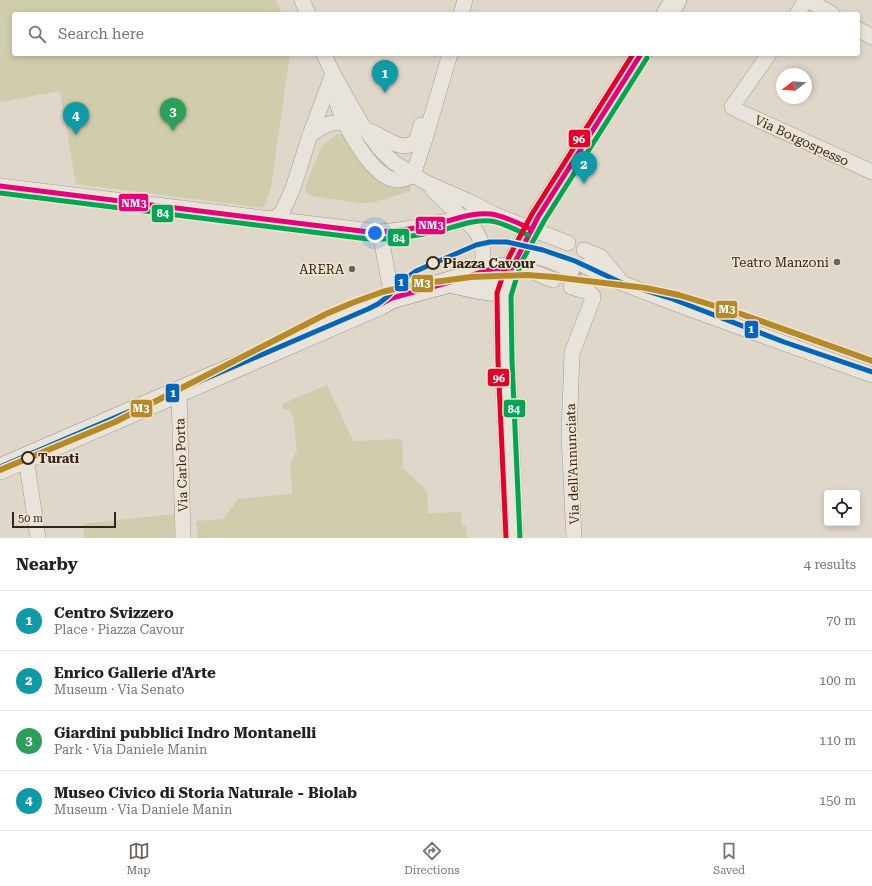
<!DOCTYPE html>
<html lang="en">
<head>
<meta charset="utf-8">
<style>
  :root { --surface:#fff; --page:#f6f6f6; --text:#222; --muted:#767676; --line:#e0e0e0; --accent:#6e635a }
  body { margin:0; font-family:"Roboto Serif",serif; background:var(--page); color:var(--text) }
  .controls { position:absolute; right:12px; bottom:12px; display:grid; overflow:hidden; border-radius:4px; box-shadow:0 2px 6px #0003 }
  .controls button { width:36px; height:36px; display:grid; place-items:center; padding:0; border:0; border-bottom:1px solid var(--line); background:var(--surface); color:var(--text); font:20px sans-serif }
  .compass { position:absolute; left:776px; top:68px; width:36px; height:36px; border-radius:50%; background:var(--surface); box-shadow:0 2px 6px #0003; rotate:253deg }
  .scale { position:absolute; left:12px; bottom:10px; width:104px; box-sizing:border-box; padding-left:4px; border:2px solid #31251d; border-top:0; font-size:11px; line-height:14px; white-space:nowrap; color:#31251d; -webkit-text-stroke:3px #f1e5cf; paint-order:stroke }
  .you { position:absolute; left:375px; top:233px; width:14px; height:14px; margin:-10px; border:3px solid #fff; border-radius:50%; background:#1a73e8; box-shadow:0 0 0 6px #1a73e833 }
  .badge { display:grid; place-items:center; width:26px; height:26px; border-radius:50%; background:var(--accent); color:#fff; font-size:13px; font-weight:700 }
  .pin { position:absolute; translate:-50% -33px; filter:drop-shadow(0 1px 2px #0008) }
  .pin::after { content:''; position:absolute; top:21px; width:14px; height:12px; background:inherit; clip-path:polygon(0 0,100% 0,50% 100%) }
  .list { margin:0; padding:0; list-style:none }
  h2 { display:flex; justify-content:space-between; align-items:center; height:52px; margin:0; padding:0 16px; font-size:17px }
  h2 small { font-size:13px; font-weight:400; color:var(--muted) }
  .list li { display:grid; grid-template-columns:26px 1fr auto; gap:12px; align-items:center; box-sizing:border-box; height:60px; padding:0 16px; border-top:1px solid var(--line) }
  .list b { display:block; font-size:15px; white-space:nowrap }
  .list p { margin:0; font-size:13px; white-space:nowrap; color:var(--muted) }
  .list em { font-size:13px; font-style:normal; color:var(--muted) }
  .icon { flex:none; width:22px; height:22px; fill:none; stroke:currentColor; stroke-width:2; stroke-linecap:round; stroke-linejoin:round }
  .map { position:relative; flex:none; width:872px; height:538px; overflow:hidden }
  .search { position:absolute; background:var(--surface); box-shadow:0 2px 6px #0003; left:12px; right:12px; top:12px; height:44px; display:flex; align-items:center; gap:10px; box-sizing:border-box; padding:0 14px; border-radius:4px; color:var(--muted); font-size:15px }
  .sheet { height:292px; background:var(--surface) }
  nav { display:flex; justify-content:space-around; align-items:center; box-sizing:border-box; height:56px; border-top:1px solid var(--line); background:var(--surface); font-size:11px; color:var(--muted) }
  nav a { display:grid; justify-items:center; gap:2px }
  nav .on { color:var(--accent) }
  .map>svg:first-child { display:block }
</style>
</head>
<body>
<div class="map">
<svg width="872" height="538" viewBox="0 0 872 538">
  <rect width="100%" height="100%" fill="#dfd7ca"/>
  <g fill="#d0cdad">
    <polygon points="0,0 276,0 282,14 14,14 14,54 290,54 271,188 264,208 76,184 60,91 0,102"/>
    <polygon points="337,134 342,134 410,186 411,188 410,191 408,192 374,202 368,203 359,203 311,196 307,194 305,188 321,147 325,143"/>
    <polygon points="327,385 353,441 402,439 403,468 427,491 428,513 461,512 462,527 466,526 467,538 198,538 196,521 223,519 238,499 292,494 290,465 295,455 295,452 297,451 293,416 289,409 284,410 282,404"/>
    <polygon points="174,514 175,538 84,538 83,524"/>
  </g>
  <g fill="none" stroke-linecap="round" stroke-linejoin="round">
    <polyline stroke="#bcb3a7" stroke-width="15" stroke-dasharray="15 8" stroke-linecap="butt" points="572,270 582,274"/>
    <g stroke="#a49d93" stroke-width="16">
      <g id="street">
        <polyline points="302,0 308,14"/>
        <polyline points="808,0 832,14"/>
        <polyline points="461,14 465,0"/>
        <polyline points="797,14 806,0"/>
        <polyline points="858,29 872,37"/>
        <polyline points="324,54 333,74 362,125 380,149 393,162 425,182 468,201 495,215 568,243"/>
        <polyline points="769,54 732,107 741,112 872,172"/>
        <path d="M333 84C334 92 336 99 338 106 346 128 366 165 387 177 395 182 406 180 413 175L424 142 450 54"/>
        <path d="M310 135C316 131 322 126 329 124 344 120 360 127 374 133 384 137 403 153 414 142 418 139 419 130 421 125"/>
        <path d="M0 186 380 232C401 230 422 227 442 222 460 219 477 213 495 215"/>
        <path d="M433 190 474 229C481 238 486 254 481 265L467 273"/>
        <polyline points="274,220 282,212 285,206 293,188 310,135 332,76"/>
        <polyline points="380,232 392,298"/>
        <polyline points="584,250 601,257 619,279"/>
        <path d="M515 260C537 251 552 262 572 270"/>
        <polyline points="585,266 622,283 687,308 872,375"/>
        <polyline points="512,268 528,270 553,280"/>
        <polyline points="571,287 589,292 593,296 593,298 572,353 569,436 574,538"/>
        <polyline points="179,392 183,538"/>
        <polyline points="26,458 38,538"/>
      </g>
    </g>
    <g stroke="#948c83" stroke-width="22">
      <g id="secondary">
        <polyline points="667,14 676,0"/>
        <polyline points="450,282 476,288 504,292"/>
        <polyline points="0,469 379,305 392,298 450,282 485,271 493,269 512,268"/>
        <polyline points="513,538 505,361 504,295 508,280 515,260 538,217 641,54"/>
      </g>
    </g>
    <use href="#street" stroke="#e8e3db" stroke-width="15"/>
    <use href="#secondary" stroke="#e8e3db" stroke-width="21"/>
    <g stroke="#f1e5cf" stroke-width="8">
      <g id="bus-1">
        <path d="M0 186 369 232C392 232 414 229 436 224 454 220 472 212 491 214 505 216 518 223 531 229"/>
        <polyline points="0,469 379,305 392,298 450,282 485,271 493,269 512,268 538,217 641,54"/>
      </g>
    </g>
    <g stroke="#f1e5cf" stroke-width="8">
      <g id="bus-2">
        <path d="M0 193 368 239C392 240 416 236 439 231 455 227 473 219 491 221 504 223 516 230 528 235"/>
        <polyline points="520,538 512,361 511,296 521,263 544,221 647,58"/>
      </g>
    </g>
    <g stroke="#f1e5cf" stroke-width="8">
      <polyline id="bus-3" points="506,538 498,361 497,293 509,257 532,214 633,54"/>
    </g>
    <use href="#bus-1" stroke="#e5007d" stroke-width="5"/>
    <use href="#bus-2" stroke="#00a651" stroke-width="5"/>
    <use href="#bus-3" stroke="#e4002b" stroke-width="5"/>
    <g stroke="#f1e5cf" stroke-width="8">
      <polyline id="tram-1" points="0,467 368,309 378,304 387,297 404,280 416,271 476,245 490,242 507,242 543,250 575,261 622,283 670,298 784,342 872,372"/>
    </g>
    <use href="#tram-1" stroke="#0065bd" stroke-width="5"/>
    <g stroke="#f1e5cf" stroke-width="9">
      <polyline id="metro-1" points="0,470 115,422 326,314 352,303 382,292 412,285 471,277 527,275 554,277 646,288 679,295 741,314 872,361"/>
    </g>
    <use href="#metro-1" stroke="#b68a28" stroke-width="6"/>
  </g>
  <g fill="#6e635a" stroke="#f1e5cf" stroke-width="1.5">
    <circle cx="837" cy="262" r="4"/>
    <circle cx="352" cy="269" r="4"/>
  </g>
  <g fill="#f1e5cf" stroke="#31251d" stroke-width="2">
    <circle cx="433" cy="263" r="6"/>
    <circle cx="28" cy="458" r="6"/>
  </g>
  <g text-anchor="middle" stroke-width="3" stroke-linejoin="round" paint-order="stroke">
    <g font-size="13" fill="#31251d" stroke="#f1e5cf">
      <text transform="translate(802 140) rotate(25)" y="5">Via Borgospesso</text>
      <text transform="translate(572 464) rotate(-92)" y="5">Via dell'Annunciata</text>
      <text transform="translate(181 465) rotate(-92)" y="5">Via Carlo Porta</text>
    </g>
    <g font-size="13" fill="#31251d" stroke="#f1e5cf" text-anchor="end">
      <text x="829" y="267">Teatro Manzoni</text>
      <text x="344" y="274">ARERA</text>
    </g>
    <g font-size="13" font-weight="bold" fill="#31251d" stroke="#f1e5cf" text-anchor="start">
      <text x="443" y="268">Piazza Cavour</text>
      <text x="38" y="463">Turati</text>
    </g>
  </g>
  <g stroke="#f1e5cf" stroke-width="1.5">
    <rect x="568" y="129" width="23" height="19" rx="4" fill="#e4002b"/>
    <rect x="118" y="193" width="31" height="19" rx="4" fill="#e5007d"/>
    <rect x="151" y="204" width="23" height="19" rx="4" fill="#00a651"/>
    <rect x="415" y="216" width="31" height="19" rx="4" fill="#e5007d"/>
    <rect x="387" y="228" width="23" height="19" rx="4" fill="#00a651"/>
    <rect x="394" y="273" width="15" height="19" rx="4" fill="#0065bd"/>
    <rect x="411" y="274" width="23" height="19" rx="4" fill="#b68a28"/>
    <rect x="715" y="300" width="23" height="19" rx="4" fill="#b68a28"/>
    <rect x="744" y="320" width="15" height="19" rx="4" fill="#0065bd"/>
    <rect x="487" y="368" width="23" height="19" rx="4" fill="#e4002b"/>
    <rect x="165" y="383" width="15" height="20" rx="4" fill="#0065bd"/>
    <rect x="130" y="399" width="23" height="19" rx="4" fill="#b68a28"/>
    <rect x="503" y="399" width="23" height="19" rx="4" fill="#00a651"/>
  </g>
  <g font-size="11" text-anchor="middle" font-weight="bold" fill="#fff">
    <text x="579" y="143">96</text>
    <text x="134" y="207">NM3</text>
    <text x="163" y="217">84</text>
    <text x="431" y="229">NM3</text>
    <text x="399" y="242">84</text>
    <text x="401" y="286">1</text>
    <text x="422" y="287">M3</text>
    <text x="727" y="313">M3</text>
    <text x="751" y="333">1</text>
    <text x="499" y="382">96</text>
    <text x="173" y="397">1</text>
    <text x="141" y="412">M3</text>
    <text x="514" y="413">84</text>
  </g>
</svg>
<div class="controls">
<button><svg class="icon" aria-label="locate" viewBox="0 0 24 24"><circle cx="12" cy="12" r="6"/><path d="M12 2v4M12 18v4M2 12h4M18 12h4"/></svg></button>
</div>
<svg class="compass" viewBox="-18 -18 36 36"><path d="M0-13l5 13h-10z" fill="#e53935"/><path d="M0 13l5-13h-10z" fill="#767676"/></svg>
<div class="scale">50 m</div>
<div class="you"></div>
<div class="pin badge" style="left:385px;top:93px;background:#0f9aa8">1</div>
<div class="pin badge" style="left:584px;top:184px;background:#0f9aa8">2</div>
<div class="pin badge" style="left:173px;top:131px;background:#2e9e5b">3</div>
<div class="pin badge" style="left:76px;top:135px;background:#0f9aa8">4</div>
<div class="search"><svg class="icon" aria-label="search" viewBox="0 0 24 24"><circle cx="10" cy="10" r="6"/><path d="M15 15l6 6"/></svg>Search here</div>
</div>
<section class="sheet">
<h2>Nearby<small>4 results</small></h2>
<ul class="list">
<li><span class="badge" style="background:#0f9aa8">1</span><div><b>Centro Svizzero</b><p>Place · Piazza Cavour</p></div><em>70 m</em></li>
<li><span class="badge" style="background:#0f9aa8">2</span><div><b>Enrico Gallerie d'Arte</b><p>Museum · Via Senato</p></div><em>100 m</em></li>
<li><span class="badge" style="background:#2e9e5b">3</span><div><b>Giardini pubblici Indro Montanelli</b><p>Park · Via Daniele Manin</p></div><em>110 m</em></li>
<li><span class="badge" style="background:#0f9aa8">4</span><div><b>Museo Civico di Storia Naturale - Biolab</b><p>Museum · Via Daniele Manin</p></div><em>150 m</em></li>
</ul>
</section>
<nav>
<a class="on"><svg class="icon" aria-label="map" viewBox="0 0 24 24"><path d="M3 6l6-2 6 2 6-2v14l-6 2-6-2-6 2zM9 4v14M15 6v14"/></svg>Map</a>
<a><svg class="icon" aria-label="directions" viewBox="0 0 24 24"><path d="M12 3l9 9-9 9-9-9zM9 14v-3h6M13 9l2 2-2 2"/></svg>Directions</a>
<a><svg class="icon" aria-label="saved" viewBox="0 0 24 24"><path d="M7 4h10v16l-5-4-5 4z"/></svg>Saved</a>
</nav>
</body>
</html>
